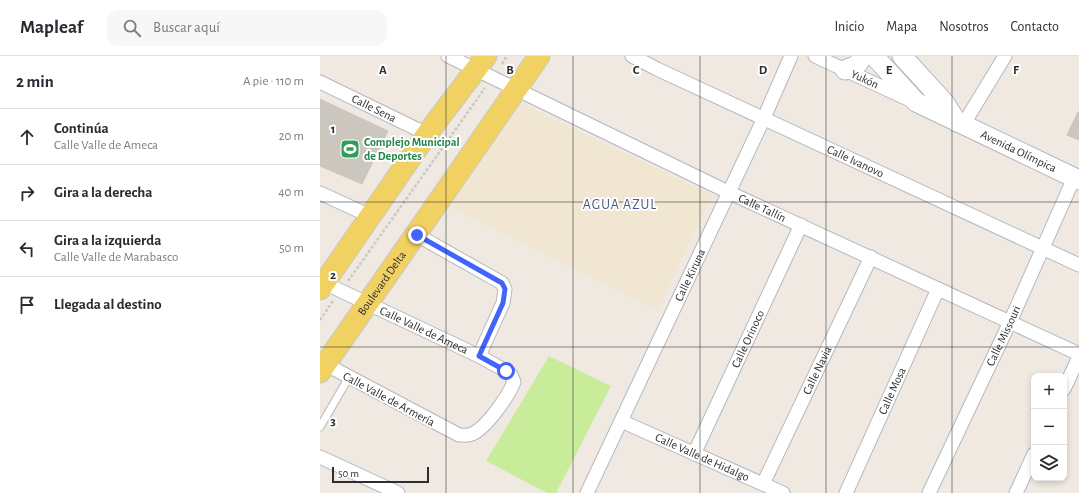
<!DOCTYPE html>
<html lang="es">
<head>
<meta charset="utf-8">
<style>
  :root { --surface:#fff; --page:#f7f7f7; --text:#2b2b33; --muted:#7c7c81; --line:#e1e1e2 }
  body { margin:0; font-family:"Alegreya Sans",sans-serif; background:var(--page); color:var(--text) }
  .controls { position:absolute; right:12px; bottom:12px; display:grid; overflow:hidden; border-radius:8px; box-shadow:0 2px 6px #0003 }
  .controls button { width:36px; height:36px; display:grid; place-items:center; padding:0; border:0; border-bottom:1px solid var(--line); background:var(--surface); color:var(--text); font:20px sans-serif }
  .scale { position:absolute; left:12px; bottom:10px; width:97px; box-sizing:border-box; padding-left:4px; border:2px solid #2e2e2e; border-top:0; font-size:11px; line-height:14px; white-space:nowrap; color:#2e2e2e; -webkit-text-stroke:3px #fff; paint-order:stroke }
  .stop { position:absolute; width:12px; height:12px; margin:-9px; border:3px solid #4264fb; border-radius:50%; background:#fff }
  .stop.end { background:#4264fb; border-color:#fff; box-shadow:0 1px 4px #0008 }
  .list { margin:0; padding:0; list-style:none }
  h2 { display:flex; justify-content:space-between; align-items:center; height:52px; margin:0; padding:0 16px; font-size:17px }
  h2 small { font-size:13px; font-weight:400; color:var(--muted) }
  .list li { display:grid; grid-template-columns:26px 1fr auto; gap:12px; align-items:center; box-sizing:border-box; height:56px; padding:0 16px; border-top:1px solid var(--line) }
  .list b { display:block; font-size:15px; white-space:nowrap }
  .list p { margin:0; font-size:13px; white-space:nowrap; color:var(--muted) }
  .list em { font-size:13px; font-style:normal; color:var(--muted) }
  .icon { flex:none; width:22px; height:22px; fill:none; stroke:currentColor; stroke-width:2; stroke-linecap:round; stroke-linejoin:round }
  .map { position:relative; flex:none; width:759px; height:437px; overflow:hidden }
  header { display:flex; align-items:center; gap:24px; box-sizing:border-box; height:56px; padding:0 20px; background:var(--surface); border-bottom:1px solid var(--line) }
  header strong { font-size:19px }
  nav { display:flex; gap:22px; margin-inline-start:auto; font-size:14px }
  .search { width:280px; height:36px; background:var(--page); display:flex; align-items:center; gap:10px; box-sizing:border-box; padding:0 14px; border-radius:12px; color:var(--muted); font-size:15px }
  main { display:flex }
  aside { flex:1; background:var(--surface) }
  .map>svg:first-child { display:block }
</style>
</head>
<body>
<header>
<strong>Mapleaf</strong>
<div class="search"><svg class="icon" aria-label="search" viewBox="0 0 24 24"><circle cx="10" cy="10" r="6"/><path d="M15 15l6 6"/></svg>Buscar aquí</div>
<nav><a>Inicio</a><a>Mapa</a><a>Nosotros</a><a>Contacto</a></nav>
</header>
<main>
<aside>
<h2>2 min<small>A pie · 110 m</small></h2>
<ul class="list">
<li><svg class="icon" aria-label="ahead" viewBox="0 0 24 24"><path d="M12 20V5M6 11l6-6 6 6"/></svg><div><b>Continúa</b><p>Calle Valle de Ameca</p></div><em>20 m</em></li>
<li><svg class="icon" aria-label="right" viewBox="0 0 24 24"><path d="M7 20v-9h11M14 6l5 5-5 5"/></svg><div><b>Gira a la derecha</b></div><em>40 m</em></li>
<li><svg class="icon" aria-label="left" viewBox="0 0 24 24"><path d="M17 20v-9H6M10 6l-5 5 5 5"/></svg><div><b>Gira a la izquierda</b><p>Calle Valle de Marabasco</p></div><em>50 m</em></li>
<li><svg class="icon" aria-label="arrive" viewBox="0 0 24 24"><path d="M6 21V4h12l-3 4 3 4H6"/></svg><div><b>Llegada al destino</b></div></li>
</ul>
</aside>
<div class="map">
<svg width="759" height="437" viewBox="0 0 759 437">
  <rect width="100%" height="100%" fill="#efe9e1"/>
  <polygon fill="#f0e6d1" points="201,48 392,139 338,254 130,151"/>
  <polygon fill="#c9ec9a" points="229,300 291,330 236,437 227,437 166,405"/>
  <g fill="#cbc7bf" stroke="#cbc5ba">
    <polygon points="0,43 68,75 42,128 0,110"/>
    <polygon points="758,56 759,56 759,84 747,79"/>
  </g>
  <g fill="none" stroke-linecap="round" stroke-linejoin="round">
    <g stroke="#b4b7c1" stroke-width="9">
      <polyline id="lane" points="0,371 29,321"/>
    </g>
    <g stroke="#b4b7c1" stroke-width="15">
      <g id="street">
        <path id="s1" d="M128 0 408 136 759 298"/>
        <path id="s2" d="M312 0 337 13 759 209"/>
        <path id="s3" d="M495 0 590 44"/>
        <path id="s4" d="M0 26 107 78"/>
        <polyline points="643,69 685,0"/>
        <polyline points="0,137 50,160"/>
        <polyline points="97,179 182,227 185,233 183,247 159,300"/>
        <path id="s5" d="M0 225 159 300 186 315 191 319 194 326C188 341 166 372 152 378 148 380 143 379 139 379L5 308"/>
        <polyline points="744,333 759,301"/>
        <path id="s6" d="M301 365 463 437"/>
        <path id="s7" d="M374 398 481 169"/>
        <polyline points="0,401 78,437"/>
        <path id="s8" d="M443 428 551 201"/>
        <path id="s9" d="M267 437 444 62 471 0"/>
        <path id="s10" d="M526 437 618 233"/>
        <path id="s11" d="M609 437 690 266 754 122"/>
        <polyline points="696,437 714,398"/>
      </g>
    </g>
    <g stroke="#b4b7c1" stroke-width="21">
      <g id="secondary">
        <path id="s12" d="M554 0 596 46 759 124"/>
        <polyline points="582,0 624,46 637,66"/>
        <polyline points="525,14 537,9 543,0"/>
      </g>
    </g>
    <g stroke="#c9c9c9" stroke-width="23">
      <g id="primary">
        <polyline points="0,233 107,78 166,0"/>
        <path id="s13" d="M0 316C73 210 147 106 219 0"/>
      </g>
    </g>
    <g stroke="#c9c9c9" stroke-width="2.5" stroke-dasharray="3 2" stroke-linecap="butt">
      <polyline points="182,8 187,0"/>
      <polyline points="28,225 165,32"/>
      <polyline points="0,264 13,245"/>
    </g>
    <use href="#lane" stroke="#fff" stroke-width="7"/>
    <use href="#street" stroke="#fff" stroke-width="13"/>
    <use href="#secondary" stroke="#fff" stroke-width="19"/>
    <use href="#primary" stroke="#f2d163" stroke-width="21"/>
  </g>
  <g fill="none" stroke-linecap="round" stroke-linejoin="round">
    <polyline stroke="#4264fb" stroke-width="5" points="97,179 182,227 185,233 183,247 159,300 186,315"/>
  </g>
  <path fill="none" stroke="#2e2e2e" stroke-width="1" stroke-opacity="0.55" d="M126 0V437M253 0V437M380 0V437M506 0V437M632 0V437M0 146H759M0 291H759"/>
  <defs>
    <g id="stadium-square" transform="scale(1)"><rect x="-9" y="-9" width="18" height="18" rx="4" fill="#2e9e5b" stroke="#fff"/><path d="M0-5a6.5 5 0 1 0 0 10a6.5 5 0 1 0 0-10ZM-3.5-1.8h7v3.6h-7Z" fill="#fff"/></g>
  </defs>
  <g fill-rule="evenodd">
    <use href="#stadium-square" x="30" y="93"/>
  </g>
  <g text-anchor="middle" stroke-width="4" stroke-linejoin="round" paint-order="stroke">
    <g font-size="12" fill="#2e2e2e" stroke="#fff">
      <text dy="4" stroke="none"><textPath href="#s3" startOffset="55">Yukón</textPath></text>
      <text dy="4" stroke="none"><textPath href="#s4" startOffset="60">Calle Sena</textPath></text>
      <text dy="4" stroke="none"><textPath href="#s12" startOffset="176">Avenida Olímpica</textPath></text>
      <text dy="4" stroke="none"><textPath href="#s2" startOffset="247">Calle Ivanovo</textPath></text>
      <text dy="4" stroke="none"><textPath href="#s1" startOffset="349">Calle Tallín</textPath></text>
      <text dy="4" stroke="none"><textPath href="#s9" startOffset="241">Calle Kiruna</textPath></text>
      <text dy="4" stroke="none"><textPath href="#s13" startOffset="108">Boulevard Delta</textPath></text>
      <text dy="4" stroke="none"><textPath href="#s5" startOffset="115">Calle Valle de Ameca</textPath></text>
      <text dy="4" stroke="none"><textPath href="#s11" startOffset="174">Calle Missouri</textPath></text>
      <text dy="4" stroke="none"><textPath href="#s7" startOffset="127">Calle Orinoco</textPath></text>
      <text dy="4" stroke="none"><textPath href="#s8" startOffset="126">Calle Navia</textPath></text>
      <text dy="4" stroke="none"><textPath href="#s10" startOffset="112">Calle Mosa</textPath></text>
      <text transform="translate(69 343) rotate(28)" y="4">Calle Valle de Armería</text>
      <text dy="4" stroke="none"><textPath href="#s6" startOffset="89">Calle Valle de Hidalgo</textPath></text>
    </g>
    <g font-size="12" font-weight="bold" fill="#27864d" stroke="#fff" text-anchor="start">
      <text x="44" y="90">Complejo Municipal<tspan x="44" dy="14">de Deportes</tspan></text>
    </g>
    <g font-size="14" letter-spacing="1" fill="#4d5680" stroke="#fff">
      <text x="300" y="153">AGUA AZUL</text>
    </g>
  </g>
  <g font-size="13" text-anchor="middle" font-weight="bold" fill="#2e2e2e" stroke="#fff" stroke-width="4" stroke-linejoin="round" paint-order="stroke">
    <text x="63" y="18">A</text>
    <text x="190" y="18">B</text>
    <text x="316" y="18">C</text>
    <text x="443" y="18">D</text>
    <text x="569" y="18">E</text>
    <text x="696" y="18">F</text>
    <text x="13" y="77">1</text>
    <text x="13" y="223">2</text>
    <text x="13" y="369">3</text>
  </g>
</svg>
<div class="controls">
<button>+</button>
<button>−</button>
<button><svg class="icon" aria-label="layers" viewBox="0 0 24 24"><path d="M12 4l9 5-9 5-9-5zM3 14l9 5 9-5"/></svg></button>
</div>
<div class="scale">50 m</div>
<div class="stop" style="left:186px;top:315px"></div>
<div class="stop end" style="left:97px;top:179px"></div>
</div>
</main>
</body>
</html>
